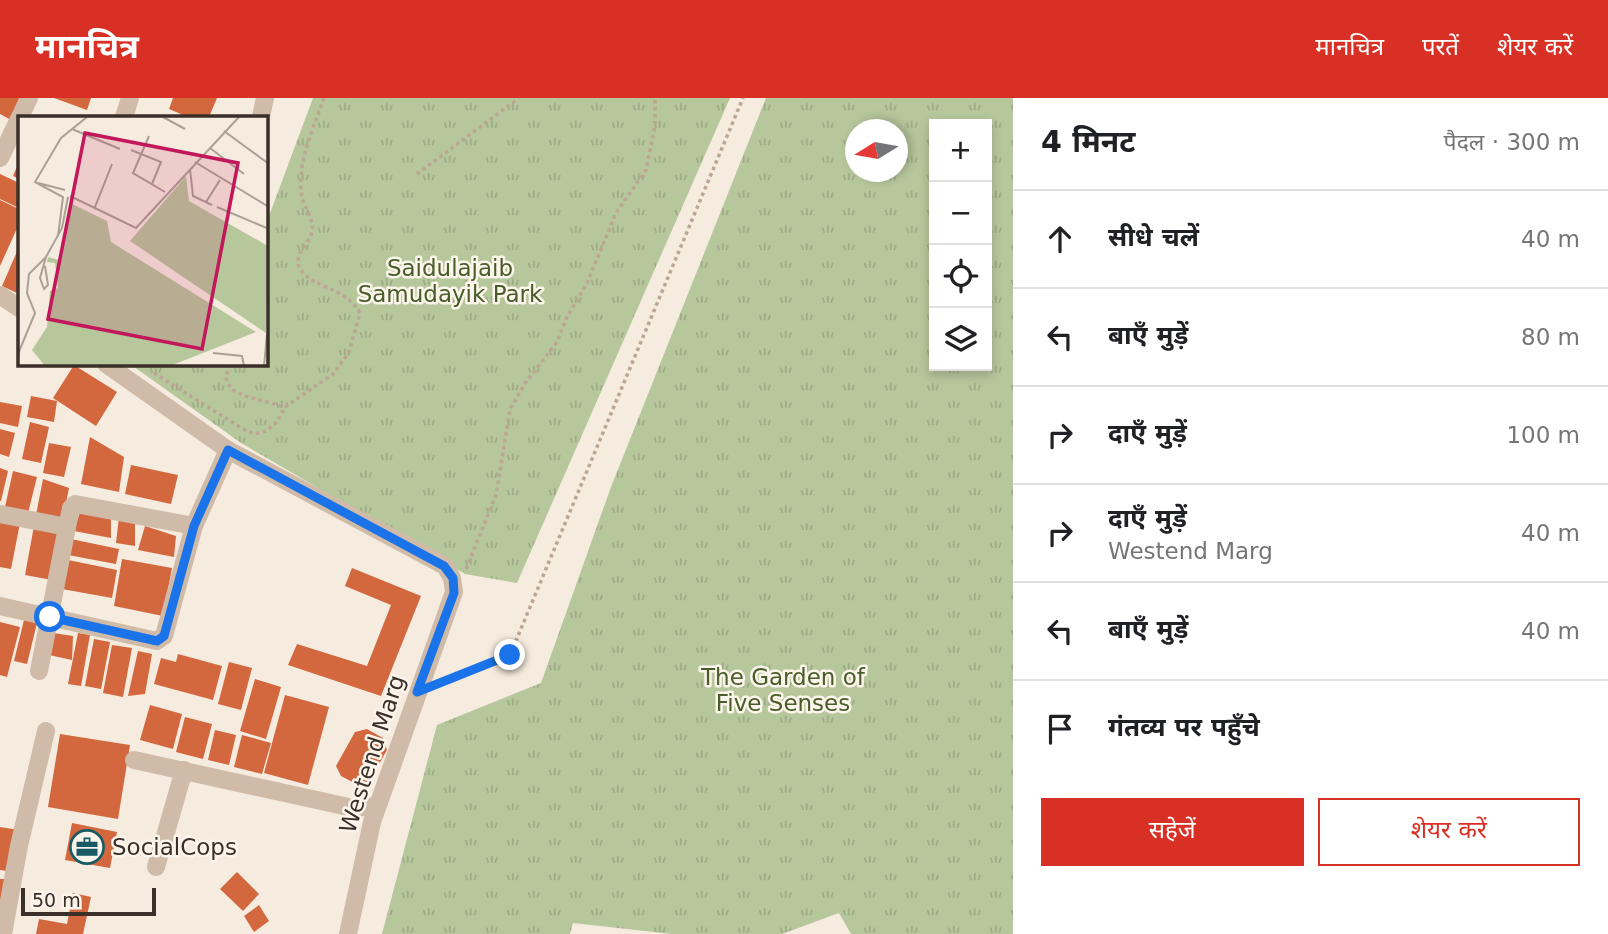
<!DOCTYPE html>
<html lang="hi">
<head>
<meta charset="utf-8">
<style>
  :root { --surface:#fff; --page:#f2f2f2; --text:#202124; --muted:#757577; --line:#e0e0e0; --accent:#d93025 }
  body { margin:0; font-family:"DejaVu Sans","Noto Sans Devanagari",sans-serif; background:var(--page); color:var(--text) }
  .controls { position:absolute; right:21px; top:21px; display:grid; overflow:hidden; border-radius:0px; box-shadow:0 4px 10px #0003 }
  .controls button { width:63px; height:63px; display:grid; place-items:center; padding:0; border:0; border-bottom:2px solid var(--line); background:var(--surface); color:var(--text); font:35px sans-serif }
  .compass { position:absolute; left:845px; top:21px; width:63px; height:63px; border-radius:50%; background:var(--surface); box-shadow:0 4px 10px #0003; rotate:259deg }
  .scale { position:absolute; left:21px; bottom:18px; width:135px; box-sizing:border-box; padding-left:7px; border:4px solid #3b2f29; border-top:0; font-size:19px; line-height:24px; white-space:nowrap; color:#3b2f29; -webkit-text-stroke:5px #fcf5eb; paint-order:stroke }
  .stop { position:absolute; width:21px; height:21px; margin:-16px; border:5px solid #1a73e8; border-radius:50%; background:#fff }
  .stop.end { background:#1a73e8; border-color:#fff; box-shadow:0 2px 7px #0008 }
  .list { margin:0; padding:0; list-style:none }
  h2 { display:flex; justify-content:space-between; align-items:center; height:91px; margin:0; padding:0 28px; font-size:30px }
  h2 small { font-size:23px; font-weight:400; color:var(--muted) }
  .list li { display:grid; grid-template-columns:46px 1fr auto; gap:21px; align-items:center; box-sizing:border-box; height:98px; padding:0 28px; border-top:2px solid var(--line) }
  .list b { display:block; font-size:26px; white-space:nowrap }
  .list p { margin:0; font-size:23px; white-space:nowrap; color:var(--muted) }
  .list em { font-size:23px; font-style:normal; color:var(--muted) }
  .actions { display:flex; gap:14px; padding:21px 28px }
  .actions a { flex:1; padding:16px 0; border:2px solid var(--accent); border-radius:0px; text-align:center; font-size:24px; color:var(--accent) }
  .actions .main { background:var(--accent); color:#fff }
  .icon { flex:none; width:38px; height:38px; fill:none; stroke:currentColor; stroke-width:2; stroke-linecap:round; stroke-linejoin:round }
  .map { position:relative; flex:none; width:1013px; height:836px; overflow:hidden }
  header { display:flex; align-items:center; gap:42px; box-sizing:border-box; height:98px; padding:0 35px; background:var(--accent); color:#fff }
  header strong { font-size:33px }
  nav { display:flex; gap:38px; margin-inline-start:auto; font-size:24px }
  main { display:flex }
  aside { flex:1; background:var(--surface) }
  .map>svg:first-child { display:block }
</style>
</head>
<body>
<header>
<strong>मानचित्र</strong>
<nav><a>मानचित्र</a><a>परतें</a><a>शेयर करें</a></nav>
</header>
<main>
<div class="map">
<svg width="1013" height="836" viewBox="0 0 1013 836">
  <defs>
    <pattern id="park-tufts" width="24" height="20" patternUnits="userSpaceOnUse" patternTransform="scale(1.75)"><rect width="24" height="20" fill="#b7c79c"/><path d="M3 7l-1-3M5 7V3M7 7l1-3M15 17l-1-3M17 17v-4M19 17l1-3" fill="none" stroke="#9eab86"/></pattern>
  </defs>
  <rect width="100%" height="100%" fill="#f5ebde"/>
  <g fill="url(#park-tufts)" fill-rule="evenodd">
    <polygon points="313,0 730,0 517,485 465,476 241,345 130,266 266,266 266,126"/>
    <path d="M766 0H1013V836H851L839 815 782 836H672L573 825 570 836H382L437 627 541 585 611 389ZM934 26H987V268H934ZM856 32H898V74H856Z"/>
  </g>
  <g fill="#d3673e">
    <polygon points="0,0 22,0 11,22 0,16"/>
    <polygon points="54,0 91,0 87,12"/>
    <polygon points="173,0 217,0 209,19 188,19 169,11"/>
    <polygon points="19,64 19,81 13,78"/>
    <polygon points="0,76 19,85 19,110 0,101"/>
    <polygon points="0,102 19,111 19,126 0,168"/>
    <polygon points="19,149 19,196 2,188"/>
    <polygon points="74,267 117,294 96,328 53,300"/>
    <polygon points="31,298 57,303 54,324 27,319"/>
    <polygon points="0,304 22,308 18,329 0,325"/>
    <polygon points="30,324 49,329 41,365 22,361"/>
    <polygon points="0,331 15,335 9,359 0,356"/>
    <polygon points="90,339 124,359 119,394 81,386"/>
    <polygon points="49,345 71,349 64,379 43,375"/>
    <polygon points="131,367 178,377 171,406 125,396"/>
    <polygon points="0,370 8,373 1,403 0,403"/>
    <polygon points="13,373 37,379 28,415 5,409"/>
    <polygon points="43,381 69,390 63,420 36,417"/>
    <polygon points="80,414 111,420 111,440 74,433"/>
    <polygon points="119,419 135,425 135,448 116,445"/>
    <polygon points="0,421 20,425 11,471 0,469"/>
    <polygon points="34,428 62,433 52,482 25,477"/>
    <polygon points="145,428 176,438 174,459 138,452"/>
    <polygon points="71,441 119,451 116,466 68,457"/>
    <polygon points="122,461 172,470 163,518 114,508"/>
    <polygon points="68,462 117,472 112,500 62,491"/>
    <polygon points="352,470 421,498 381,598 288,567 297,546 367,568 391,507 345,488"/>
    <polygon points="24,522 37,525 27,566 14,563"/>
    <polygon points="0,524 20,529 7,579 0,577"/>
    <polygon points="53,535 73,538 72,562 49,557"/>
    <polygon points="78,535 90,537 81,588 68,586"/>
    <polygon points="94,541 110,544 101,591 85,588"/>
    <polygon points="112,547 132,550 123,599 103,595"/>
    <polygon points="138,553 152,556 145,596 128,598"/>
    <polygon points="178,556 222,568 213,602 154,586 161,560 176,564"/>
    <polygon points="229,564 252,570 241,612 218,606"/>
    <polygon points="255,581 281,589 266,641 240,633"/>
    <polygon points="285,597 329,609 308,687 264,675"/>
    <polygon points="150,607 182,616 173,651 140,642"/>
    <polygon points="185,619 212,626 203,661 176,654"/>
    <polygon points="367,631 383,640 387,652 369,684 358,687 341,678 336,668 355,634"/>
    <polygon points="215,632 236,637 229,667 208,662"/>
    <polygon points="60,636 130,647 118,721 48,709"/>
    <polygon points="242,637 271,645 262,676 234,669"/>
    <polygon points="72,725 117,734 110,770 65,762"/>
    <polygon points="0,729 19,732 13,774 0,772"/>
    <polygon points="237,774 259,796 243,813 220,791"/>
    <polygon points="0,781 6,781 0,809"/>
    <polygon points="73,795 91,799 83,836 36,836 39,821 67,826"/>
    <polygon points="259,807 269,823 254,834 244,818"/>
  </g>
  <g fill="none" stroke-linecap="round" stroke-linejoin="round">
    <g stroke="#bca592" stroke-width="3.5" stroke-dasharray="3.5 3.5" stroke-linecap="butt">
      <polyline points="417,76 519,0"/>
      <polyline points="229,266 226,280 231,291 245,298 285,309"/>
      <path d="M154 275 243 331 254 336 266 333 277 324 285 309 333 276 349 254 360 215C345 189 313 190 301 172 291 158 309 146 312 134 315 120 302 108 301 93 298 62 314 29 324 0"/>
      <polyline points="466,471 496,397 510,311 526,284 557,244 566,221 587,185 616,115 646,72 655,28 655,0"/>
      <polyline points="439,585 510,557 743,0"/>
    </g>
    <g stroke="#cfbba8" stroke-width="18">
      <polyline points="20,19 29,0"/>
      <polyline points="124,19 130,0"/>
      <polyline points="261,19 265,0"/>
      <polyline points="0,60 19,21"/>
      <polyline points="0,197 19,210"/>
      <polyline points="106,266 228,352 445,468 452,480 454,494 372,724 348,836"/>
      <polyline points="0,416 67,429"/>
      <polyline points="0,508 157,543 164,538 194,428 228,352"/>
      <polyline points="39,573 67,429 71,410 75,406 194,428"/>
      <polyline points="134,662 353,710 377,708"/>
      <polyline points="156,769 184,672"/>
      <polyline points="3,836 19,748 46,633"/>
    </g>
  </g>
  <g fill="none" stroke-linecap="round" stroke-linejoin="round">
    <polyline stroke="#1a73e8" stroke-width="9" points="50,519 157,543 164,538 194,428 228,352 444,468 453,480 454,495 417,594 510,557"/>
  </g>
  <defs>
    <g id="office-ring" transform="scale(1.75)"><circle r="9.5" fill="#fcf5eb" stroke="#195b62" stroke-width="1.5"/><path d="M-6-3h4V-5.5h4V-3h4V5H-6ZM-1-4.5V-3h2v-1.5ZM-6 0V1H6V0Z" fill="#195b62"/></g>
  </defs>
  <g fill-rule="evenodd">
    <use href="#office-ring" x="87" y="749"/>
  </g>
  <g text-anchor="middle" stroke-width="5" stroke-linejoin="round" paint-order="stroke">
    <g font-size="23" fill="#485d29" stroke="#fcf5eb">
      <text x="450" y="178">Saidulajaib<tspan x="450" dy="26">Samudayik Park</tspan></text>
      <text x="783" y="587">The Garden of<tspan x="783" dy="26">Five Senses</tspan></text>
    </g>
    <g font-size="23" fill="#3b2f29" stroke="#fcf5eb">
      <text transform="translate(372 656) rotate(-72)" y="8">Westend Marg</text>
    </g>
    <g font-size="23" fill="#3b2f29" stroke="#fcf5eb" text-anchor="start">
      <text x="112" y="757">SocialCops</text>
    </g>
  </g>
  <g transform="translate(18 18)">
    <rect width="250" height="250" fill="#f5ebde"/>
    <path d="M168 60 171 85 250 130 248 217 112 125ZM52 87 89 105 93 126 238 216 152 250H27L14 234 29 211 32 175 40 172 37 147 29 146 30 141 41 144Z" fill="#b7c79c"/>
    <path fill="none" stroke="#aba096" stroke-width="2" d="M145 1 167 13M54 13 102 33M206 15 251 48M131 20 115 57 147 76M192 32 226 58M113 34 143 46 134 68M177 46 251 91M172 53 175 80 194 89M20 67 47 74M52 80 118 112 221 1M188 86 202 64M77 91 94 48M199 91 251 113M40 120 45 81 17 66 43 22 69 1M27 150 30 169 26 173 22 162 28 141 44 112 50 81M195 237 224 240 226 250M0 238 17 197 9 177 11 158 28 141M246 250 249 218"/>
    <path fill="#c2185b" fill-opacity="0.15" stroke="#c2185b" stroke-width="3.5" d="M67 17 220 47 184 233 30 203Z"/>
    <rect width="250" height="250" fill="none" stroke="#3b2f29" stroke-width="3.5"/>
  </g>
</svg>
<div class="controls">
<button>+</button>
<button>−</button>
<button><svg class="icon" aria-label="locate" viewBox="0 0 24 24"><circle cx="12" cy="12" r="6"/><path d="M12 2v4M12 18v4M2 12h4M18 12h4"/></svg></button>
<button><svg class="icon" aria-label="layers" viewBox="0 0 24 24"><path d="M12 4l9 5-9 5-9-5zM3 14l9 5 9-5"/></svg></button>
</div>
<svg class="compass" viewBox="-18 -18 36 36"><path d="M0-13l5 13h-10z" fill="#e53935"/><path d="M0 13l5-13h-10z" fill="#757577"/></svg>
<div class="scale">50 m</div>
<div class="stop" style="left:50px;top:519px"></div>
<div class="stop end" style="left:510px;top:557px"></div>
</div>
<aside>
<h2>4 मिनट<small>पैदल · 300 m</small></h2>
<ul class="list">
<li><svg class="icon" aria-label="ahead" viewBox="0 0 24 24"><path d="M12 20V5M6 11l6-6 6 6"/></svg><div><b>सीधे चलें</b></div><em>40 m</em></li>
<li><svg class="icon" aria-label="left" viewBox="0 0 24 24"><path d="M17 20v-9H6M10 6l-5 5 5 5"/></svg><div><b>बाएँ मुड़ें</b></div><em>80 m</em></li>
<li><svg class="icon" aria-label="right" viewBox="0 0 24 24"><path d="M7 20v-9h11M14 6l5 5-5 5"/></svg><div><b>दाएँ मुड़ें</b></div><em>100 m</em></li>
<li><svg class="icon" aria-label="right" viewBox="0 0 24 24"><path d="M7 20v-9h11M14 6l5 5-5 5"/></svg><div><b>दाएँ मुड़ें</b><p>Westend Marg</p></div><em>40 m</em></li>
<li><svg class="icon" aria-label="left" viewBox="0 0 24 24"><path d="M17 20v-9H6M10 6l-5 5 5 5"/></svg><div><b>बाएँ मुड़ें</b></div><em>40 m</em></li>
<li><svg class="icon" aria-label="arrive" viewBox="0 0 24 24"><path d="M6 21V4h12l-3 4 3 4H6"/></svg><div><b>गंतव्य पर पहुँचे</b></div></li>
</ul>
<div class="actions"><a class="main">सहेजें</a><a>शेयर करें</a></div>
</aside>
</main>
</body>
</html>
